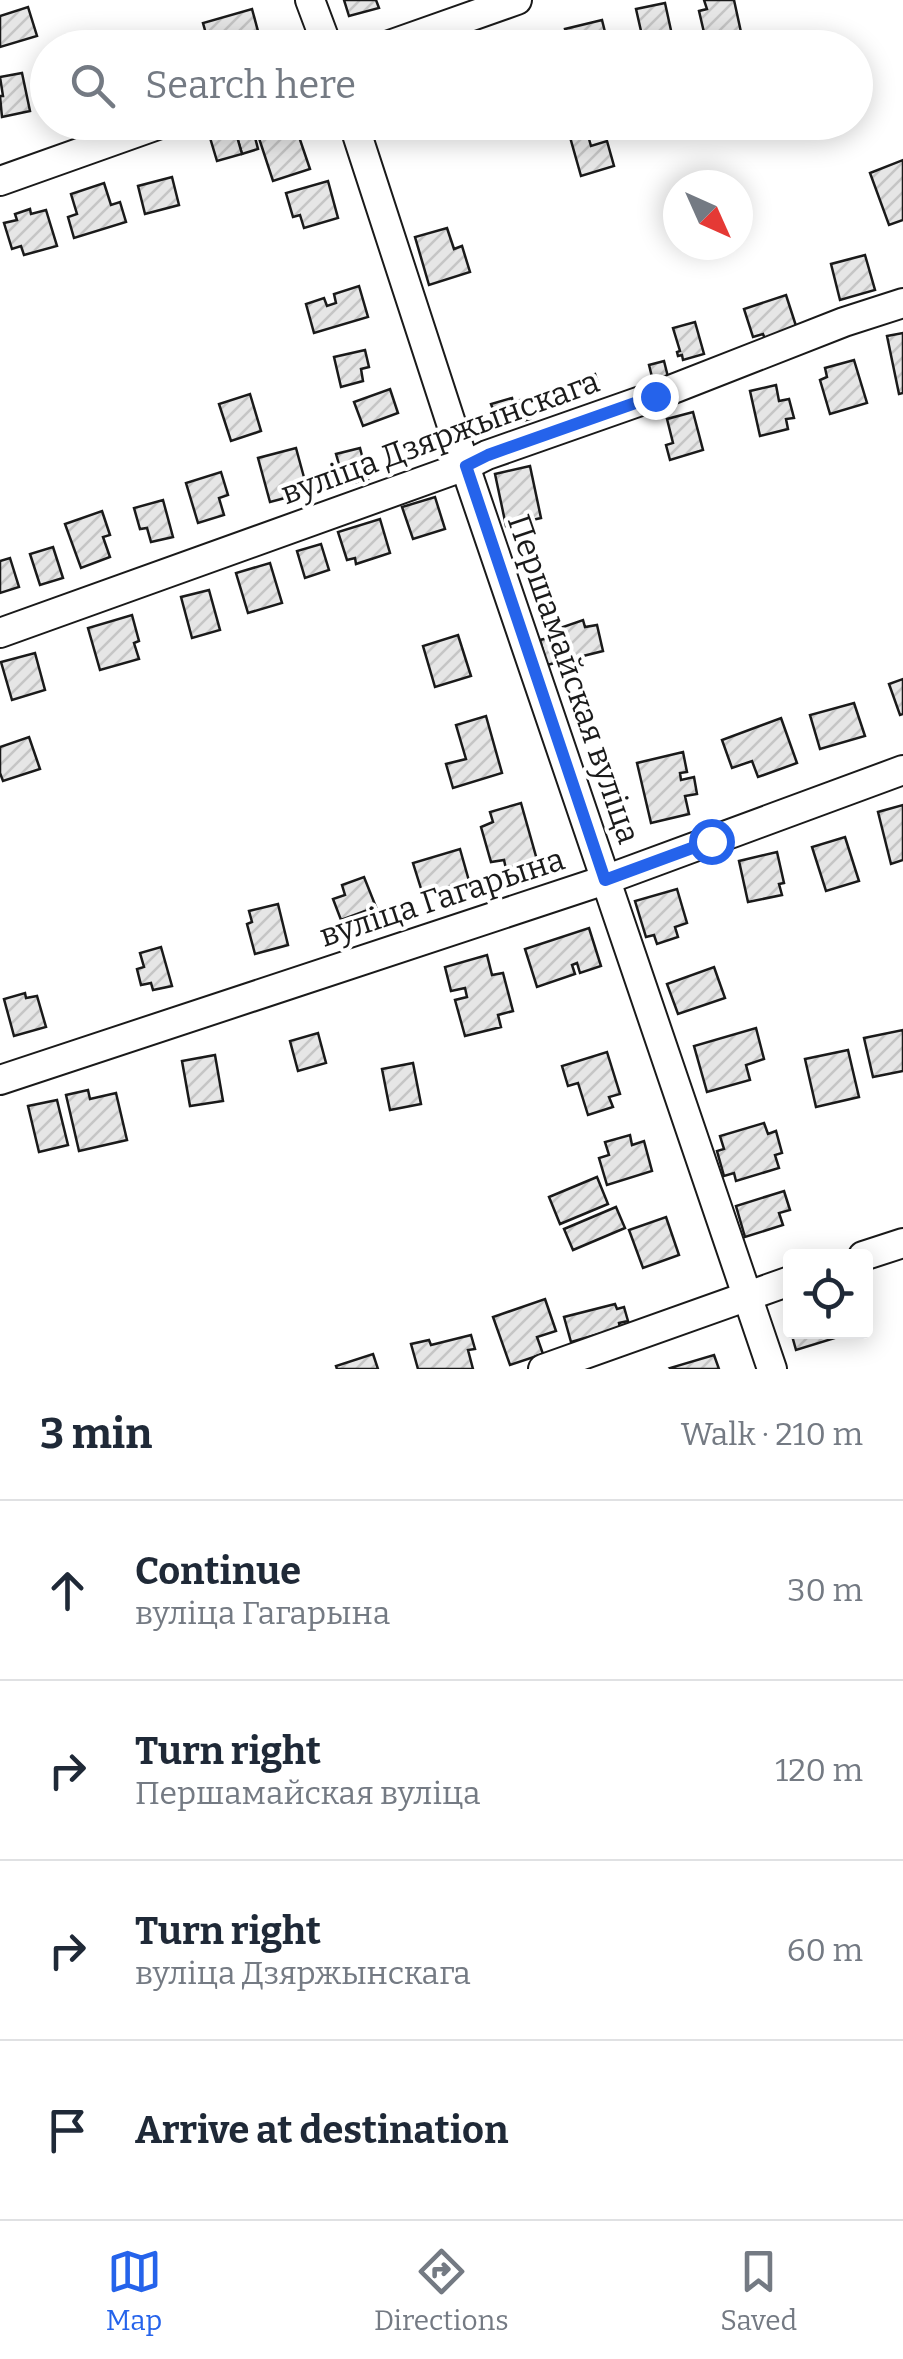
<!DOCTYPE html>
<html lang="en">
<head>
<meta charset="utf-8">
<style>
  :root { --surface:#fff; --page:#f6f6f7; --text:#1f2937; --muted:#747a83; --line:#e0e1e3; --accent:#2563eb }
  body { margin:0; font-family:Bitter,serif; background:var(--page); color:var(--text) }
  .controls { position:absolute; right:30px; bottom:30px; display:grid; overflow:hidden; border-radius:10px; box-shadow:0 5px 25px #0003 }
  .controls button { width:90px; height:90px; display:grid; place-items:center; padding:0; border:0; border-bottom:2px solid var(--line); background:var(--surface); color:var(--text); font:50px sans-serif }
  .compass { position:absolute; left:663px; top:170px; width:90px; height:90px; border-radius:50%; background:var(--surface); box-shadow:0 5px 25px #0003; rotate:135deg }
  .stop { position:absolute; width:30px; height:30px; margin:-22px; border:8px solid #2563eb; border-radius:50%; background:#fff }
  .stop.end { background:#2563eb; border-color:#fff; box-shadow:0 2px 10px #0008 }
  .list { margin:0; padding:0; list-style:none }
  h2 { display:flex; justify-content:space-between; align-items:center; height:130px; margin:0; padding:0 40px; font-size:42px }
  h2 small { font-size:32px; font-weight:400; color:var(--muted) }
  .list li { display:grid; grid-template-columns:65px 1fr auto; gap:30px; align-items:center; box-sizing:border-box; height:180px; padding:0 40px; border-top:2px solid var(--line) }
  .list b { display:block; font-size:38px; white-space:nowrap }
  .list p { margin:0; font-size:32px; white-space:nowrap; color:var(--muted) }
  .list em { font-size:32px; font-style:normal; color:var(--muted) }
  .icon { flex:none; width:55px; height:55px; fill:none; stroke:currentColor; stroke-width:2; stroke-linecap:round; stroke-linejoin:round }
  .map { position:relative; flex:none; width:903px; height:1369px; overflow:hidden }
  .search { position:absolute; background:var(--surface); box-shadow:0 5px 25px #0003; left:30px; right:30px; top:30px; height:110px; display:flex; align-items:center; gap:25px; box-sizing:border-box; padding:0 35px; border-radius:55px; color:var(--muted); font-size:38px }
  .sheet { height:850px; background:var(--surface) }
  nav { display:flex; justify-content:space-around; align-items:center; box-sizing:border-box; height:140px; border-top:2px solid var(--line); background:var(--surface); font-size:28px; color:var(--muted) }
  nav a { display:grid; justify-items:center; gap:5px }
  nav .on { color:var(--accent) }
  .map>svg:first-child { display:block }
</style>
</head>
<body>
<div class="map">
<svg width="903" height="1369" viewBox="0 0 903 1369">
  <defs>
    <pattern id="building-hatch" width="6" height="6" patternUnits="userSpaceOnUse" patternTransform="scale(2.5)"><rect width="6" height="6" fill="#e6e6e6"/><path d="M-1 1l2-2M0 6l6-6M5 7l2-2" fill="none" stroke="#c5c5c5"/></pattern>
  </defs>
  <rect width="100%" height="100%" fill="#fff"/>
  <g fill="url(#building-hatch)" stroke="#1a1a1a" stroke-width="2.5">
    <polygon points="344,0 376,0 379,8 349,16"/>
    <polygon points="704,0 734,0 741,32 706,41 699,11 707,9"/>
    <polygon points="665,3 674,44 659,48 639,48 636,32 641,31 636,9"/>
    <polygon points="28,7 37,36 0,47 0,16"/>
    <polygon points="252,9 262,46 241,48 239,41 231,44 233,48 210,48 203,23"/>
    <polygon points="602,20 609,48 570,48 565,29"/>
    <polygon points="22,73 30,111 2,117 0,96 3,96 0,77"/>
    <polygon points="251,122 258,149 242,154 233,123"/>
    <polygon points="265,122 294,122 310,169 273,181 255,126"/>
    <polygon points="233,123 242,154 217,161 208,131"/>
    <polygon points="587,132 591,146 607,141 614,166 581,176 570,137"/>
    <polygon points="903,160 903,220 889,225 870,173"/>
    <polygon points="172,177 179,205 145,214 138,186"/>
    <polygon points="328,181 338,218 304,228 300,215 293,217 286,193"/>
    <polygon points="104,183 111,205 120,202 126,222 74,238 68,217 77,214 71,194"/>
    <polygon points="30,209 31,214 46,210 57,246 24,255 21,246 12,249 4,223 17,220 15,214"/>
    <polygon points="447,228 454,249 462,246 470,272 429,285 415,237"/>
    <polygon points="865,255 875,290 840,300 831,264"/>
    <polygon points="359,286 368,317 314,333 306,304 324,298 327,306 336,303 334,294"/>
    <polygon points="786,295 797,329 765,339 763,334 753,337 744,309"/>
    <polygon points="695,322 704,354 683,360 682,355 678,356 677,352 680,351 673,328"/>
    <polygon points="903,333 903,393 899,394 887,336"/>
    <polygon points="365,350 369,367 361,369 363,381 341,387 334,357"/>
    <polygon points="854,360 867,403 830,414 820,380 827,377 825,368"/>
    <polygon points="664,361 668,377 653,381 649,365"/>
    <polygon points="595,374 601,392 587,396 582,378"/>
    <polygon points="776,385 779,401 789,399 794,418 786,419 788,429 760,436 750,391"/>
    <polygon points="390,389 398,413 363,426 354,402"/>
    <polygon points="250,394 261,431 231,441 219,404"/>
    <polygon points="512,398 513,402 524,399 530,419 483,433 478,416 494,412 491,404"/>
    <polygon points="693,412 703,450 670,460 666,445 673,443 667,419"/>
    <polygon points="296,448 308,492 270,502 258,458"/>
    <polygon points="360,448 368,479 345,485 336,454"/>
    <polygon points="530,466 541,518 506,526 495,474"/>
    <polygon points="221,472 228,495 219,498 224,515 198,523 186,483"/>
    <polygon points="435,497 445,529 413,539 402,507"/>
    <polygon points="163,500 173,537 151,542 147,528 140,529 134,508"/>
    <polygon points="102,511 110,535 103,537 110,557 81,568 65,524"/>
    <polygon points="380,519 390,553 356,564 355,558 347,560 338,532"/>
    <polygon points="321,544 329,570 305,578 297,551"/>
    <polygon points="53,547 63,578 40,585 30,554"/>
    <polygon points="10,558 19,587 0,593 0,561"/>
    <polygon points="270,563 282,603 248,613 236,573"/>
    <polygon points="209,590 220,630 192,638 181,597"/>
    <polygon points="132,615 139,641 134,643 139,659 100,670 88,628"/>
    <polygon points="583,620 585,627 597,625 603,651 547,665 540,640 565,634 563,627"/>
    <polygon points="458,635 471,676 435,687 423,646"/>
    <polygon points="35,653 45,690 12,700 1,662"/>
    <polygon points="903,679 903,714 900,715 889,684"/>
    <polygon points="854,703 865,736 820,749 810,715"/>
    <polygon points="486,716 502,773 453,788 446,764 466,759 456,725"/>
    <polygon points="781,718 797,763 758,777 752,761 732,768 722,740"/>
    <polygon points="29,737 40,769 3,781 0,773 0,747"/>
    <polygon points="683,752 687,772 680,773 681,780 694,777 697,794 685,796 689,814 651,823 637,763"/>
    <polygon points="521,803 537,860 506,869 504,860 491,862 481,827 493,822 490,812"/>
    <polygon points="903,805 903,860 891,864 878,812"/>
    <polygon points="845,837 859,881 826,891 812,847"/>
    <polygon points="460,849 469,881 423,895 413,863"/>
    <polygon points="777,852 784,883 779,884 782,895 748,902 739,861"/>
    <polygon points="364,877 376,907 341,920 333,899 345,895 342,885"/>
    <polygon points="677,889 687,923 675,927 678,937 657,944 654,935 646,937 635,901"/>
    <polygon points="278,904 288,945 255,954 247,924 252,922 249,911"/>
    <polygon points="589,928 601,966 580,973 577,963 572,965 575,974 537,987 525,949"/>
    <polygon points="161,947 172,986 153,990 151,983 141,985 137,969 144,967 140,953"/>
    <polygon points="487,955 492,975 503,973 513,1011 498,1015 501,1027 465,1036 455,1000 467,997 465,988 451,991 445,967"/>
    <polygon points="714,967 725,998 678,1014 667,984"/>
    <polygon points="25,993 26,998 37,996 46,1027 14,1036 4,999"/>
    <polygon points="756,1028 764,1059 746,1065 750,1080 707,1092 694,1046"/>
    <polygon points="903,1030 903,1071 873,1077 864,1038"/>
    <polygon points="318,1033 326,1063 298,1071 290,1041"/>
    <polygon points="848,1050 859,1097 816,1107 805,1059"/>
    <polygon points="607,1052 620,1094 609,1097 613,1107 588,1115 578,1083 568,1086 562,1066"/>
    <polygon points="215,1055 223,1101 190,1106 182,1061"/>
    <polygon points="413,1063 421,1104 390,1110 382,1069"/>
    <polygon points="88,1090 90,1099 116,1093 127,1140 79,1151 66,1095"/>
    <polygon points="57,1100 68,1145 39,1152 28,1106"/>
    <polygon points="764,1123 768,1134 776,1131 782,1153 775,1155 779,1168 736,1181 734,1173 724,1176 717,1151 724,1149 720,1136"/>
    <polygon points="630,1135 632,1145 644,1141 652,1171 607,1185 599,1158 609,1155 605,1142"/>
    <polygon points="597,1177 608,1204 560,1224 549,1197"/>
    <polygon points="784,1191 790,1210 779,1213 783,1225 745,1237 736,1206"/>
    <polygon points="616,1207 625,1228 573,1250 564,1229"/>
    <polygon points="666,1217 679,1255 643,1268 629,1230"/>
    <polygon points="545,1299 556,1331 537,1337 543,1354 510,1365 493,1317"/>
    <polygon points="615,1304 617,1309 624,1307 628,1321 619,1323 620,1328 571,1342 564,1317"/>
    <polygon points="791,1332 833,1332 835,1338 796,1350"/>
    <polygon points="471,1335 475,1349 468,1350 473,1369 418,1369 411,1344 429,1340 431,1345"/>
    <polygon points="373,1354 378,1369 337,1369 336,1366"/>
    <polygon points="714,1355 719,1369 671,1369 670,1368"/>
  </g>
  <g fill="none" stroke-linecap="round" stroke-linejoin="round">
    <g stroke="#1a1a1a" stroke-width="32">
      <g id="minor">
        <polyline points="310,0 328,48"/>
        <polyline points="381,48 517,0"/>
        <polyline points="353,122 465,466 772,1369"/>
        <polyline points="0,181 166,122"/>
        <polyline points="0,633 465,466 487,455 655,396 844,322 903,303"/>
        <polyline points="0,1080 605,880 903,770"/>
        <polyline points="863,1256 903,1243"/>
        <polyline points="543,1369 790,1281"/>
      </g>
    </g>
    <use href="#minor" stroke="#fff" stroke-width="28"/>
  </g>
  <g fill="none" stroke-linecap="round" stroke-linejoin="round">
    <polyline stroke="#2563eb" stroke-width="12" points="655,396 488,455 466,466 605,880 711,841"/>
  </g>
  <g text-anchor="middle" stroke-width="8" stroke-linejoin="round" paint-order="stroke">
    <g font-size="32" fill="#1a1a1a" stroke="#fff">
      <text transform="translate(440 437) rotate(-20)" y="11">вуліца Дзяржынскага</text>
      <text transform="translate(574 679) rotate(71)" y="11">Першамайская вуліца</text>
      <text transform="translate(442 897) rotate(-18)" y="11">вуліца Гагарына</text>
    </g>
  </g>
</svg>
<div class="controls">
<button><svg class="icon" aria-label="locate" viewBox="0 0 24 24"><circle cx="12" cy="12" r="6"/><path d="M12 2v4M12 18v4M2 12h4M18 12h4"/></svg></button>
</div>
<svg class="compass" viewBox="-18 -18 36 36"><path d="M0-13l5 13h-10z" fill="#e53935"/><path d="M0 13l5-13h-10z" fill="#747a83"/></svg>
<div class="stop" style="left:711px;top:841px"></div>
<div class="stop end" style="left:655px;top:396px"></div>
<div class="search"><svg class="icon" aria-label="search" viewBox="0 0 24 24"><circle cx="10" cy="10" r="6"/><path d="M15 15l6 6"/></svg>Search here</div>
</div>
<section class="sheet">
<h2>3 min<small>Walk · 210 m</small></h2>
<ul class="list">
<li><svg class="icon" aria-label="ahead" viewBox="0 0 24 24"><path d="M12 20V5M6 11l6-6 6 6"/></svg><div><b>Continue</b><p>вуліца Гагарына</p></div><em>30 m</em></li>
<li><svg class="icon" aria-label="right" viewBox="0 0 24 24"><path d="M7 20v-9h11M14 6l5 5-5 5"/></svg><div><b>Turn right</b><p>Першамайская вуліца</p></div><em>120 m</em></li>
<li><svg class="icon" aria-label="right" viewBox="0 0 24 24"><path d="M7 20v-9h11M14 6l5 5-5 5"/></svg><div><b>Turn right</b><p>вуліца Дзяржынскага</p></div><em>60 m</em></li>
<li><svg class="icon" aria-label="arrive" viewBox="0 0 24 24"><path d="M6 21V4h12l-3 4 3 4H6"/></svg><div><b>Arrive at destination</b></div></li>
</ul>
</section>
<nav>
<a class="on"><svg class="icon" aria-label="map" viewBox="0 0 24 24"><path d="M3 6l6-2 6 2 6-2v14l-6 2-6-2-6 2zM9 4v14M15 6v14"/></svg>Map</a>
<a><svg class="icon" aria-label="directions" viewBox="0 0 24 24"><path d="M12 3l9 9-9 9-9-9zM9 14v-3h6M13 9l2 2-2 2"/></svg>Directions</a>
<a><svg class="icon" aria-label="saved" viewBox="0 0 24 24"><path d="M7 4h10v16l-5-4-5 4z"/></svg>Saved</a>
</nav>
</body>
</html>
